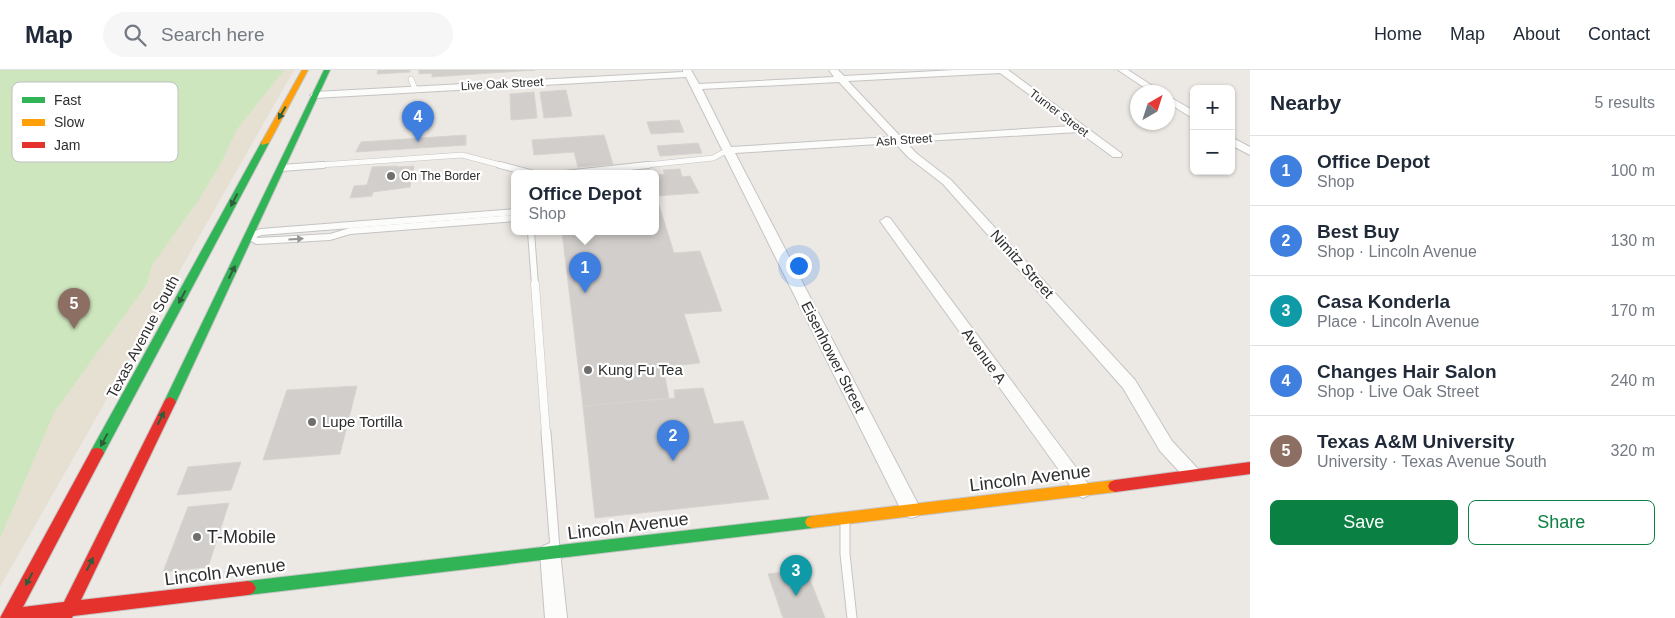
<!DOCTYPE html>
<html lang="en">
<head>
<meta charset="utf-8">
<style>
  :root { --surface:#fff; --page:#f6f6f7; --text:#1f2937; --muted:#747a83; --line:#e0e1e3; --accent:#0b8043 }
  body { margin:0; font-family:Arial,sans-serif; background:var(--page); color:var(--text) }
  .controls { position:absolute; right:15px; top:15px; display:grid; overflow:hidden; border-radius:8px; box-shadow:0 1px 4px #0004 }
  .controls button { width:45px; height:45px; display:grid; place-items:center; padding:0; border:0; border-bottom:1px solid var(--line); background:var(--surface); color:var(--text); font:25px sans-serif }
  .compass { position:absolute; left:1130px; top:15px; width:45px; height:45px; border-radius:50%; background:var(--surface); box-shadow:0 1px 4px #0004; rotate:39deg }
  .you { position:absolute; left:798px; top:195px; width:18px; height:18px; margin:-12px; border:4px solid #fff; border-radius:50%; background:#1a73e8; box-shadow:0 0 0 8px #1a73e833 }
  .badge { display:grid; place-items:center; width:32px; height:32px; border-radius:50%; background:var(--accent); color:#fff; font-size:16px; font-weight:700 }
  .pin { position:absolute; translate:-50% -41px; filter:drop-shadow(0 1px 2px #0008) }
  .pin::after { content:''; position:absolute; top:26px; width:18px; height:15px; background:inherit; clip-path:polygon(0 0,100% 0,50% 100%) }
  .popup { position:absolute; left:511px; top:100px; width:148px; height:65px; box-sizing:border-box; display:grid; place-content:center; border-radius:8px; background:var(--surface); filter:drop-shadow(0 1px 4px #0005); font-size:16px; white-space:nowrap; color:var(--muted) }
  .popup b { font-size:19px; color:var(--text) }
  .popup::after { content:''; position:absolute; left:50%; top:100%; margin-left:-10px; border:10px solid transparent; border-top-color:var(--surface) }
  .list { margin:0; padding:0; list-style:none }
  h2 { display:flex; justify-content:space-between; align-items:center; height:65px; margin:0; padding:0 20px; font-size:21px }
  h2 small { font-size:16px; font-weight:400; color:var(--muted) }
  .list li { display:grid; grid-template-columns:32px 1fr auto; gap:15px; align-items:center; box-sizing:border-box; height:70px; padding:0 20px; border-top:1px solid var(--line) }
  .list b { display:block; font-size:19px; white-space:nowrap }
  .list p { margin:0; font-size:16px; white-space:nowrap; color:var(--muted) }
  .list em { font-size:16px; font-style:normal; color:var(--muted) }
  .actions { display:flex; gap:10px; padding:15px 20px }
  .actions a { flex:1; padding:11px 0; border:1px solid var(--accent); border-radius:8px; text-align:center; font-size:18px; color:var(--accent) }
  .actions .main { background:var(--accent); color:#fff }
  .icon { flex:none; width:28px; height:28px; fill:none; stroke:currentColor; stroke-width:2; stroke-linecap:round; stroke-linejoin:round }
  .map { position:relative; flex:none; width:1250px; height:548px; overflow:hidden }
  header { display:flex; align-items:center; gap:30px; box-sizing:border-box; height:70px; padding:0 25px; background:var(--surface); border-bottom:1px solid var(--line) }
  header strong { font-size:24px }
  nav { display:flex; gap:28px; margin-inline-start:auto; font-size:18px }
  .search { width:350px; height:45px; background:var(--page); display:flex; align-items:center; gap:12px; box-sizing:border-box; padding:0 18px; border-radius:28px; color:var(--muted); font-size:19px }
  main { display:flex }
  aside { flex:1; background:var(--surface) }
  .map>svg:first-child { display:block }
</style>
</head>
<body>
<header>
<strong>Map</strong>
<div class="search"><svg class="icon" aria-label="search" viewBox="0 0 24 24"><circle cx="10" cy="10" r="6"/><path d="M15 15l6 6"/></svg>Search here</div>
<nav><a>Home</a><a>Map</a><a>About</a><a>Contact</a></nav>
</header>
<main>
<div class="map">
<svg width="1250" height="548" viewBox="0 0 1250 548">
  <rect width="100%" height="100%" fill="#ece8e4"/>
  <polygon fill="#e6e0d3" points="0,0 294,0 0,517"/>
  <polygon fill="#cee6be" points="0,0 284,0 237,59 222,91 198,131 152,195 147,214 55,341 0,468"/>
  <g fill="#d1cecb" stroke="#d7d4d0">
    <polygon points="378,0 410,0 410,2 377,4"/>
    <polygon points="419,0 535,0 432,7 432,3 419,4"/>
    <polygon points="566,20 572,46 544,48 540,22"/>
    <polygon points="534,22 537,48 511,50 510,24"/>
    <polygon points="679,50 684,62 651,64 647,52"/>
    <polygon points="466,65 466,75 356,82 361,72"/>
    <polygon points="604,65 613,94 578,97 574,82 534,85 532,70"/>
    <polygon points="698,73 702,83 660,86 657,76"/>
    <polygon points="397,96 397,97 414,96 410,117 373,122 372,126 350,128 354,116 367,115 372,97"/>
    <polygon points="680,99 682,107 690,106 699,123 655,126 655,105 665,104 663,100"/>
    <polygon points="655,132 658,132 674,183 700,181 722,241 684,244 700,293 663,297 669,328 583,336 562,162 655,162"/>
    <polygon points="357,316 340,384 263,390 287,320"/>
    <polygon points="703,318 714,354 743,351 769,429 595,448 583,336 675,328 674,320"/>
    <polygon points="241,392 231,420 177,425 188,397"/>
    <polygon points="229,433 208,497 163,502 188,437"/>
    <polygon points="806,499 825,548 783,548 768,504"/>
  </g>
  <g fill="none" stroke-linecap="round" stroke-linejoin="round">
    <g stroke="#c5c4c5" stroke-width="6">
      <g id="lane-far3">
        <polyline points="411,9 415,19"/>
        <polyline points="306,96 462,85 504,96"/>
        <polyline points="637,96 713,88 728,80"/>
      </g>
    </g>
    <g stroke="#c5c4c5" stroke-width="8">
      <g id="lane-far2">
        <polyline points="500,95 534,104"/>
        <polyline points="281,98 323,95"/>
        <polyline points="564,104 648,95"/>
        <polyline points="531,162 535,215"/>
        <polyline points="249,166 257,171 330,167 350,161 515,148"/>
        <polyline points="251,166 261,162 515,142"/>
      </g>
    </g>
    <g stroke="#c5c4c5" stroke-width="9">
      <polyline id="lane-far1" points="535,214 546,364"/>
    </g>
    <g stroke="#c5c4c5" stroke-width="11">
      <g id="lane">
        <polyline points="546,362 555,479"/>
        <polyline points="845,450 845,484 852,548"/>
      </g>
    </g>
    <g stroke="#c5c4c5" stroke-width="2">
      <g id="street">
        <path d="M683 0H691L699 14 834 7 829 0H838L844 6 955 0H1008L1121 83 1122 85 1121 87H1113L1079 62 906 72 916 83 951 110 1135 310 1172 371 1199 400 1202 405 1199 410 1193 412 1187 410 1160 381 1123 318 943 114 908 87 895 73 735 83 918 434 920 440 918 446 911 448 904 446 686 7 315 28 310 25 315 22 683 2ZM1000 3 1072 56 901 67 848 11ZM839 12 890 67 731 77 702 19Z"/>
        <polygon points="1118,0 1128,0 1162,22 1151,22"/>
        <polygon points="1168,26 1194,41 1194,49 1168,33"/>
        <polygon points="1231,67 1250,77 1250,85 1231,75"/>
        <polygon points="886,147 890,148 1089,415 1092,420 1089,425 1083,428 1077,425 880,151"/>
        <polygon points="550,473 557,476 560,482 567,548 545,548 540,482 543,476"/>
      </g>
    </g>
    <g stroke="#c5c4c5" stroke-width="2">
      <g id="fast">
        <polygon points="324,0 330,0 176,332 174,335 166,335 164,332"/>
        <polygon points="262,71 269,73 102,387 97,388 92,387 90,383 92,379"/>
        <polygon points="812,446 817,448 819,452 817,456 812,458 248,525 243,523 240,518 243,513 248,511"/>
      </g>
    </g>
    <g stroke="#c5c4c5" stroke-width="2">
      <g id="slow">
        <polygon points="302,0 308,0 269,73 262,75 261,73"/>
        <polygon points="1115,410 1120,412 1122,416 1120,420 1115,422 812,458 807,456 805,452 807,448 812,446"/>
      </g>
    </g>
    <g stroke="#c5c4c5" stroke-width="2">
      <g id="jam">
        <polygon points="170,327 174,329 176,332 81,530 248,511 253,513 256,518 253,523 248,525 73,546 72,548 0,548 92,379 97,378 102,379 104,383 23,537 64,532 164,332 166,329"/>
        <polygon points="1250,392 1250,404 1115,422 1110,420 1108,416 1110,412 1115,410"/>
      </g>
    </g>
    <use href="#lane-far3" stroke="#fcfcfb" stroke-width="5"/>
    <use href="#lane-far2" stroke="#fcfcfb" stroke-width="6"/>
    <use href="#lane-far1" stroke="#fcfcfb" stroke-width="8"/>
    <use href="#lane" stroke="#fcfcfb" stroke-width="9"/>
    <use href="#street" fill="#fcfcfb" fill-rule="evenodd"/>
    <use href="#fast" fill="#30b455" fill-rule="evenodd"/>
    <use href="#slow" fill="#ff9f0a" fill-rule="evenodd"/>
    <use href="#jam" fill="#e5322d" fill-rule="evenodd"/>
  </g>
  <defs><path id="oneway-solid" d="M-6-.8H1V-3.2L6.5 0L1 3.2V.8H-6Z" transform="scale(1.25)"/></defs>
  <g fill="#2f5d3c">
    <use href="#oneway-solid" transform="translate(282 43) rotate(119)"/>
    <use href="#oneway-solid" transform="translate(234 130) rotate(118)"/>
    <use href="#oneway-solid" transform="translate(232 202) rotate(-64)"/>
    <use href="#oneway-solid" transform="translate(182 227) rotate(118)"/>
    <use href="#oneway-solid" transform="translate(161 348) rotate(-64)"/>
    <use href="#oneway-solid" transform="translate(104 370) rotate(118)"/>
    <use href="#oneway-solid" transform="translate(90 494) rotate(-64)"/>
    <use href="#oneway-solid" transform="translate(29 509) rotate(118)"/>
  </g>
  <use fill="#959594" href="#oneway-solid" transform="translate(296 169) rotate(-3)"/>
  <g fill="#706f6e" stroke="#fff" stroke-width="2">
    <circle cx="391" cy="106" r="5"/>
    <circle cx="588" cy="300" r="5"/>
    <circle cx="312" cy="352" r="5"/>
    <circle cx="197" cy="467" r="5"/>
  </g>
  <g text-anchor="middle" stroke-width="4.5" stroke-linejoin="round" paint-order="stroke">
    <g font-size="12" fill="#2e2e2e" stroke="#fff">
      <text transform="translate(502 14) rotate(-3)" y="4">Live Oak Street</text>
      <text transform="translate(1059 43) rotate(37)" y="4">Turner Street</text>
      <text transform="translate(904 70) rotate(-4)" y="4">Ash Street</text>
    </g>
    <g font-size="12" fill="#2e2e2e" stroke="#fff" text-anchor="start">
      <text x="401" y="110">On The Border</text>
    </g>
    <g font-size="15" fill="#2e2e2e" stroke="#fff">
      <text transform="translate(1022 194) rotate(48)" y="5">Nimitz Street</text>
      <text transform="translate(143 267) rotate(-62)" y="5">Texas Avenue South</text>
      <text transform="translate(984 286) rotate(54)" y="5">Avenue A</text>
      <text transform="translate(833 287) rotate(63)" y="5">Eisenhower Street</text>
    </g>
    <g font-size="15" fill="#2e2e2e" stroke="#fff" text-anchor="start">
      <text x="598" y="305">Kung Fu Tea</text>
      <text x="322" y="357">Lupe Tortilla</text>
    </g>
    <g font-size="18" fill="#2e2e2e" stroke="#fff">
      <text transform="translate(1030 408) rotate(-7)" y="6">Lincoln Avenue</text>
      <text transform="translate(628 456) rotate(-7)" y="6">Lincoln Avenue</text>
      <text transform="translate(225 502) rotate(-7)" y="6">Lincoln Avenue</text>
    </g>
    <g font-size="18" fill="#2e2e2e" stroke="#fff" text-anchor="start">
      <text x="207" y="473">T-Mobile</text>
    </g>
  </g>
  <rect x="12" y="12" width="166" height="80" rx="8" fill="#fff" stroke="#c0c0c0" stroke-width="1"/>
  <rect x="22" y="27" width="23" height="6" fill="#30b455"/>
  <rect x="22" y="49" width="23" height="7" fill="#ff9f0a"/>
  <rect x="22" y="72" width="23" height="6" fill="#e5322d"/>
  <g font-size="14" fill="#2e2e2e">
    <text x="54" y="35">Fast</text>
    <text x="54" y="57">Slow</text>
    <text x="54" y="80">Jam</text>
  </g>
</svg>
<div class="controls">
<button>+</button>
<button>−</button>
</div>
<svg class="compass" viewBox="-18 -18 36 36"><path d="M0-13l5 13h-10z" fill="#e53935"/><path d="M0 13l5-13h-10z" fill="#747a83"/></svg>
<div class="you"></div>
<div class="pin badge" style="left:585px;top:223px;background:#3f7fe0">1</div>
<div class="popup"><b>Office Depot</b>Shop</div>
<div class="pin badge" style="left:673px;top:391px;background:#3f7fe0">2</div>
<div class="pin badge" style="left:796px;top:526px;background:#0f9aa8">3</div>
<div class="pin badge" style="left:418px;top:72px;background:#3f7fe0">4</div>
<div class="pin badge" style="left:74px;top:259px;background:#8d6e63">5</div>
</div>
<aside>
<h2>Nearby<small>5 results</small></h2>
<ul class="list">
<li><span class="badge" style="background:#3f7fe0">1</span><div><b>Office Depot</b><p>Shop</p></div><em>100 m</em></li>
<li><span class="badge" style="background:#3f7fe0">2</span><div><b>Best Buy</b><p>Shop · Lincoln Avenue</p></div><em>130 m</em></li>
<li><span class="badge" style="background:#0f9aa8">3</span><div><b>Casa Konderla</b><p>Place · Lincoln Avenue</p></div><em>170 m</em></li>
<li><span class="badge" style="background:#3f7fe0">4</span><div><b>Changes Hair Salon</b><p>Shop · Live Oak Street</p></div><em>240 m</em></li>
<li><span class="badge" style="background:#8d6e63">5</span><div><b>Texas A&amp;M University</b><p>University · Texas Avenue South</p></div><em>320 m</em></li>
</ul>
<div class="actions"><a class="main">Save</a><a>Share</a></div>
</aside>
</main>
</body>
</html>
